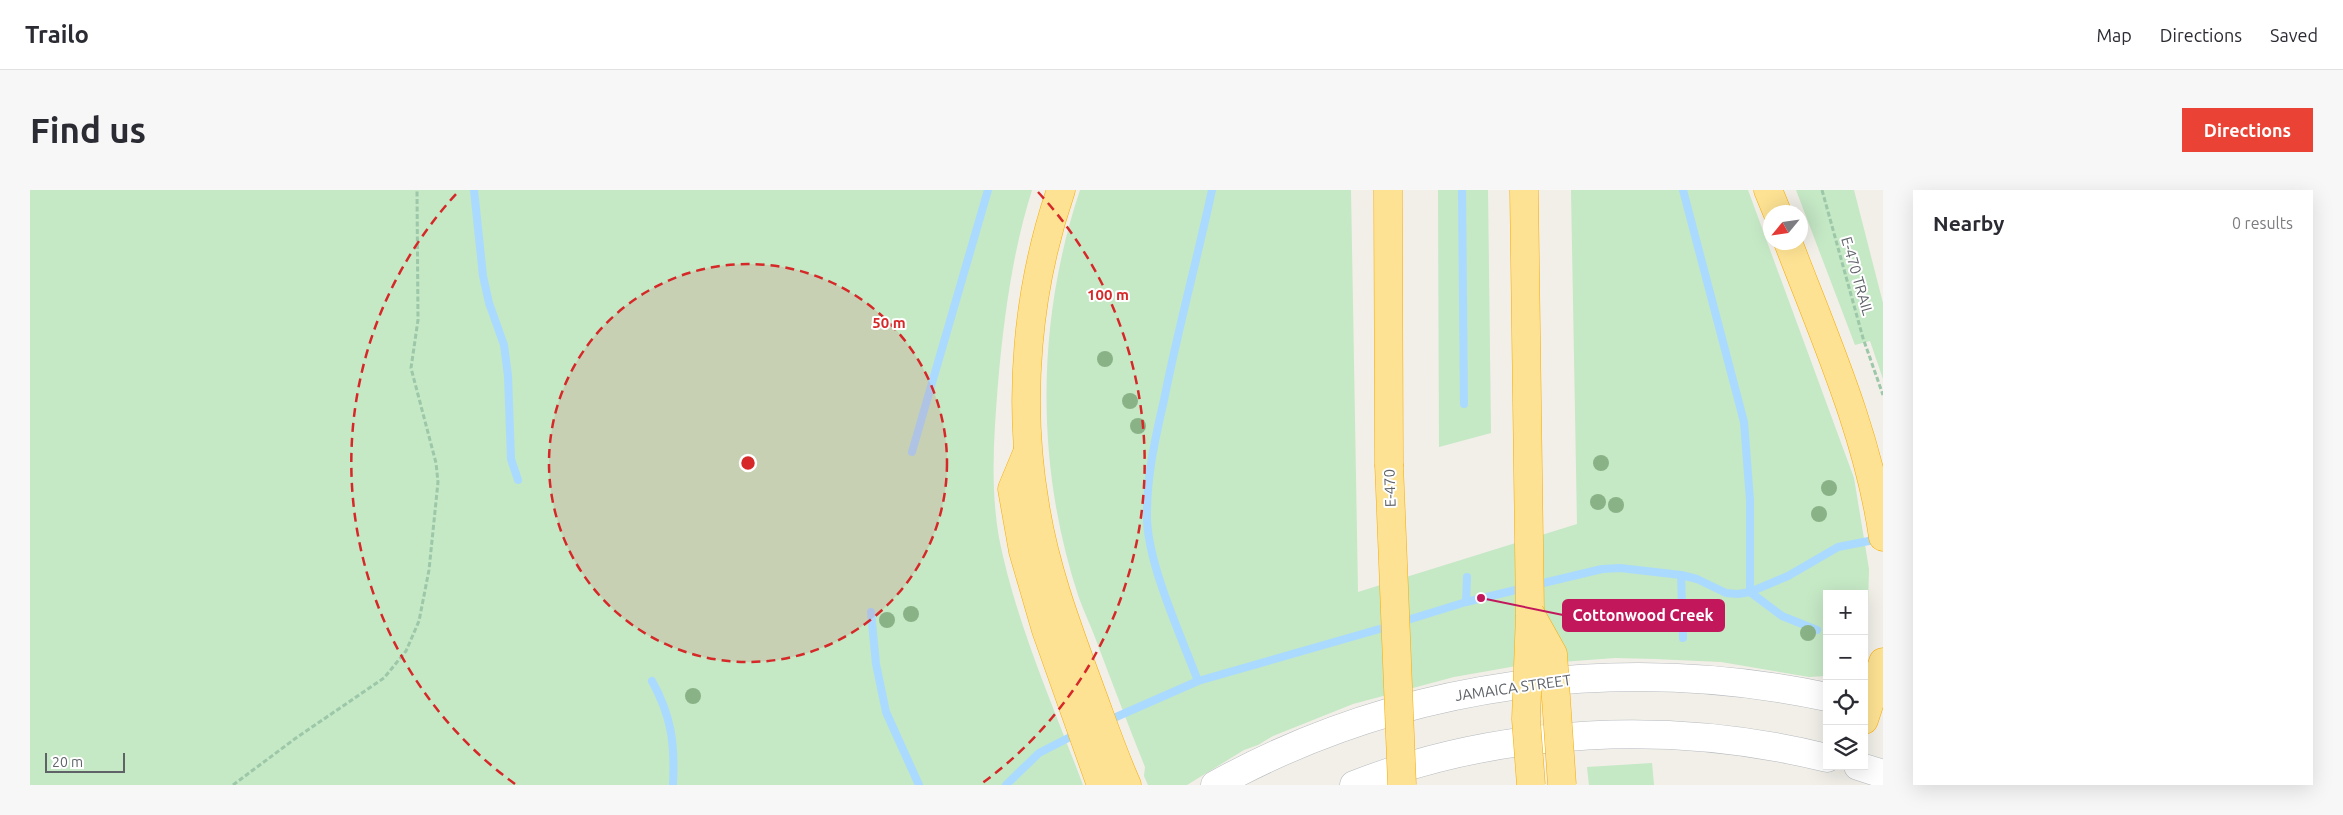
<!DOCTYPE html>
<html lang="en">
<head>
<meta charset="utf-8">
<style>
  :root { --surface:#fff; --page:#f7f7f7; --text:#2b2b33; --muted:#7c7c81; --line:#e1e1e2; --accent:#ea4335 }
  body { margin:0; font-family:Ubuntu,sans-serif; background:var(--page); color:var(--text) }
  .controls { position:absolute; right:15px; bottom:15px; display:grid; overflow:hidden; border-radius:0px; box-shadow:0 5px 20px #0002 }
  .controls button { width:45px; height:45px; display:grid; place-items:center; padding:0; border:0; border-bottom:1px solid var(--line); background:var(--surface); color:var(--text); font:25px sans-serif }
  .compass { position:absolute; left:1733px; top:15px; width:45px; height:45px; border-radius:50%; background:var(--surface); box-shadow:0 5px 20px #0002; rotate:241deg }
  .scale { position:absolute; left:15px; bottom:12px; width:80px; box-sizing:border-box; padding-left:5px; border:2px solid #5f6368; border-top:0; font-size:14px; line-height:18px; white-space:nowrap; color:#5f6368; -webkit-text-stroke:4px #fff; paint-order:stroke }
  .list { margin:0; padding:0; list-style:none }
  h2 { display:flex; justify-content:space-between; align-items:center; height:65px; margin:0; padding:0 20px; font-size:21px }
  h2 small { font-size:16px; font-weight:400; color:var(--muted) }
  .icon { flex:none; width:28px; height:28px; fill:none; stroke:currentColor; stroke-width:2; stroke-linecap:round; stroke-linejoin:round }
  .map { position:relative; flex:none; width:1853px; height:595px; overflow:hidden; border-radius:0px }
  header { display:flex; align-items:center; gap:30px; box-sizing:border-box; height:70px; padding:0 25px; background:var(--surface); border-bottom:1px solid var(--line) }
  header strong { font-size:24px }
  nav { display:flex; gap:28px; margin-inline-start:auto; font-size:18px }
  .intro { display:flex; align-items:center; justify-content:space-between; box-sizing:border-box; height:120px; padding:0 30px }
  h1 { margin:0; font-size:35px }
  .button { padding:12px 22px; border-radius:0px; background:var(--accent); color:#fff; font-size:18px; font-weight:700 }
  main { display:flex; gap:30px; padding:0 30px }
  aside { flex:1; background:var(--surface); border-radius:0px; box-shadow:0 5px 20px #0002 }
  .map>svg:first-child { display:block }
</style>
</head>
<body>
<header>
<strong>Trailo</strong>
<nav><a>Map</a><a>Directions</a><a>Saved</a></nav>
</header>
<div class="intro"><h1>Find us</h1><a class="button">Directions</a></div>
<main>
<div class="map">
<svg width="1853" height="595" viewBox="0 0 1853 595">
  <rect width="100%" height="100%" fill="#f1efe8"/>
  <g fill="#c5e8c5">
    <path d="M0 0H1002C982 64 974 127 968 193 964 245 960 296 969 348 986 433 1023 515 1053 595H0Z"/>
    <path d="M1050 0H1321L1328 402 1547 334 1541 0H1718L1824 288 1839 379 1838 417 1834 455V404H1797V486L1779 487 1691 472 1625 469 1585 468 1492 475 1424 487 1323 514 1243 546 1228 555 1214 560 1157 595H1118L1114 586 1115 577C1098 535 1082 492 1066 450 1061 436 1054 422 1049 408 1005 276 1006 132 1050 0Z"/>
    <polygon points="1408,0 1458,0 1461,243 1409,257"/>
    <polygon points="1766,0 1824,0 1853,113 1853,189 1840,151 1825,155"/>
    <polygon points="1622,573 1624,595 1559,595 1557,577"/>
  </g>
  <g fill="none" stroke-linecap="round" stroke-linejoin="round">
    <g stroke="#aadaff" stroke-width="8">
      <polyline points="444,0 453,86 459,113 474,155 478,186 481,269 488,290"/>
      <polyline points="1432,0 1434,214"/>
      <polyline points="1653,0 1714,232 1720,310 1720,402 1752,426 1787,440"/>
      <polyline points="882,262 958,0"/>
      <polyline points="1651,385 1653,448"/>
      <polyline points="1505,395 1572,379 1590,378 1651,385 1667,389 1696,403 1708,404 1720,402 1758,386 1808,357 1849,349"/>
      <polyline points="1436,412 1437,387"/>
      <polyline points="841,422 846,474 856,522 889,595"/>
      <polyline points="1371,432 1436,412 1494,398"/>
      <path d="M622 491C642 527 645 555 643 595"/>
      <path d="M1168 491C1151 446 1119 377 1117 330 1116 289 1125 249 1134 210 1148 139 1167 70 1182 0"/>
      <polyline points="1077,531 1168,491 1360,436"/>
      <polyline points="976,595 1009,563 1048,543"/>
    </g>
    <g stroke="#b6babf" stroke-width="29">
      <g id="secondary">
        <polyline points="1828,576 1853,584"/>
        <path d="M1185 595C1371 492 1589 463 1797 507"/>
        <path d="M1324 595C1472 537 1643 530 1797 568"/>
      </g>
    </g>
    <g stroke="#f9ab00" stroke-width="29">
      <g id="highway">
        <path d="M1031 0C997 99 987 211 1005 315 1015 379 1038 439 1060 499 1072 531 1083 564 1097 595"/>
        <polyline points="1358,0 1359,274"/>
        <polyline points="1494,0 1500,423"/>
        <polyline points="1738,0 1747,22"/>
        <path d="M1758 52C1795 149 1838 244 1853 347"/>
        <polyline points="997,263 982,299 993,361 1016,440 1071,595"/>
        <polyline points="1834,530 1853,472"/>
      </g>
    </g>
    <g stroke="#9cc7a9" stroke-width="3" stroke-dasharray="5 2.5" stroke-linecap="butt">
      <polyline points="1792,0 1833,148 1853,205"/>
      <polyline points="203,595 266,548 354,488 376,461 389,431 399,380 408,292 406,273 381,178 388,130 387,0"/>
    </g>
    <use href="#secondary" stroke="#fff" stroke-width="28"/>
    <use href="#highway" stroke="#fde293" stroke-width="28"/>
    <g stroke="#f9ab00" stroke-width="29" stroke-linecap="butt">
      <g id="highway-bridge">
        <polyline points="1359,274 1372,595"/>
        <polyline points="1500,423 1523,464 1532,595"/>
        <polyline points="1500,425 1496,529 1501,595"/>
      </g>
    </g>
    <use href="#highway-bridge" stroke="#fde293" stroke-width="28"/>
  </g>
  <g fill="#89b387">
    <circle cx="1075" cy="169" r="8"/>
    <circle cx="1100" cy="211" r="8"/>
    <circle cx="1108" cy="236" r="8"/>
    <circle cx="1571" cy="273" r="8"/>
    <circle cx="1799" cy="298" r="8"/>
    <circle cx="1568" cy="312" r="8"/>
    <circle cx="1586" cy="315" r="8"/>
    <circle cx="1789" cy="324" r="8"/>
    <circle cx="881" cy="424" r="8"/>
    <circle cx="857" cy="430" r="8"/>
    <circle cx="1778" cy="443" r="8"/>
    <circle cx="663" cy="506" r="8"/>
  </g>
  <circle cx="718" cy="273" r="199" fill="#d62828" fill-opacity=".12"/>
  <g fill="none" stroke="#d62828" stroke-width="2.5" stroke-dasharray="9 6">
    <circle cx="718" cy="273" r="199"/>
    <path d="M485 594A397 397 0 0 1 428 2M1008 2A397 397 0 0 1 951 594"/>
  </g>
  <g text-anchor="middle" stroke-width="4" stroke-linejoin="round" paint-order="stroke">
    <g font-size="15" fill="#5f6368" stroke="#fff">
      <text transform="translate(1827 86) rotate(74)" y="5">E-470 TRAIL</text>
      <text transform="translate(1360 298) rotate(-92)" y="5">E-470</text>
      <text transform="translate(1483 498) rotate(-8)" y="5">JAMAICA STREET</text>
    </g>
  </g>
  <circle cx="718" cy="273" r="8" fill="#d62828" stroke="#fff" stroke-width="2.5"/>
  <g font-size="15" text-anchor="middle" font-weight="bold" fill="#d62828" stroke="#fff" stroke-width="4" stroke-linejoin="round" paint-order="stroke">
    <text x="1078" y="110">100 m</text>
    <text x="859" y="138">50 m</text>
  </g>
  <path fill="none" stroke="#c2185b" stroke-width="2" d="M1451 408L1533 425"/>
  <circle fill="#c2185b" stroke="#fff" stroke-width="2" cx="1451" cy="408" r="5"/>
  <rect fill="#c2185b" stroke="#c2185b" stroke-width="2" x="1533" y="410" width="161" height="31" rx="5"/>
  <g font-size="16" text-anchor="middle" font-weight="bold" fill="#fff">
    <text x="1613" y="431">Cottonwood Creek</text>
  </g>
</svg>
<div class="controls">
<button>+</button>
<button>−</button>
<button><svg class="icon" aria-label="locate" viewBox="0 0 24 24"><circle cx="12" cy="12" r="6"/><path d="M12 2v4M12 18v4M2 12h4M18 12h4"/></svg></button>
<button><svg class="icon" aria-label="layers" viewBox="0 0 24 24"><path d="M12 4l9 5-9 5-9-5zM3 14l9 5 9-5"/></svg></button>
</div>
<svg class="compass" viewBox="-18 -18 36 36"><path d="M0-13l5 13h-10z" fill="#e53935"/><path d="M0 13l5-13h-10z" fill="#7c7c81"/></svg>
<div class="scale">20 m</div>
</div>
<aside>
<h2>Nearby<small>0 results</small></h2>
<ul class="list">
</ul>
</aside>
</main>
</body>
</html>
